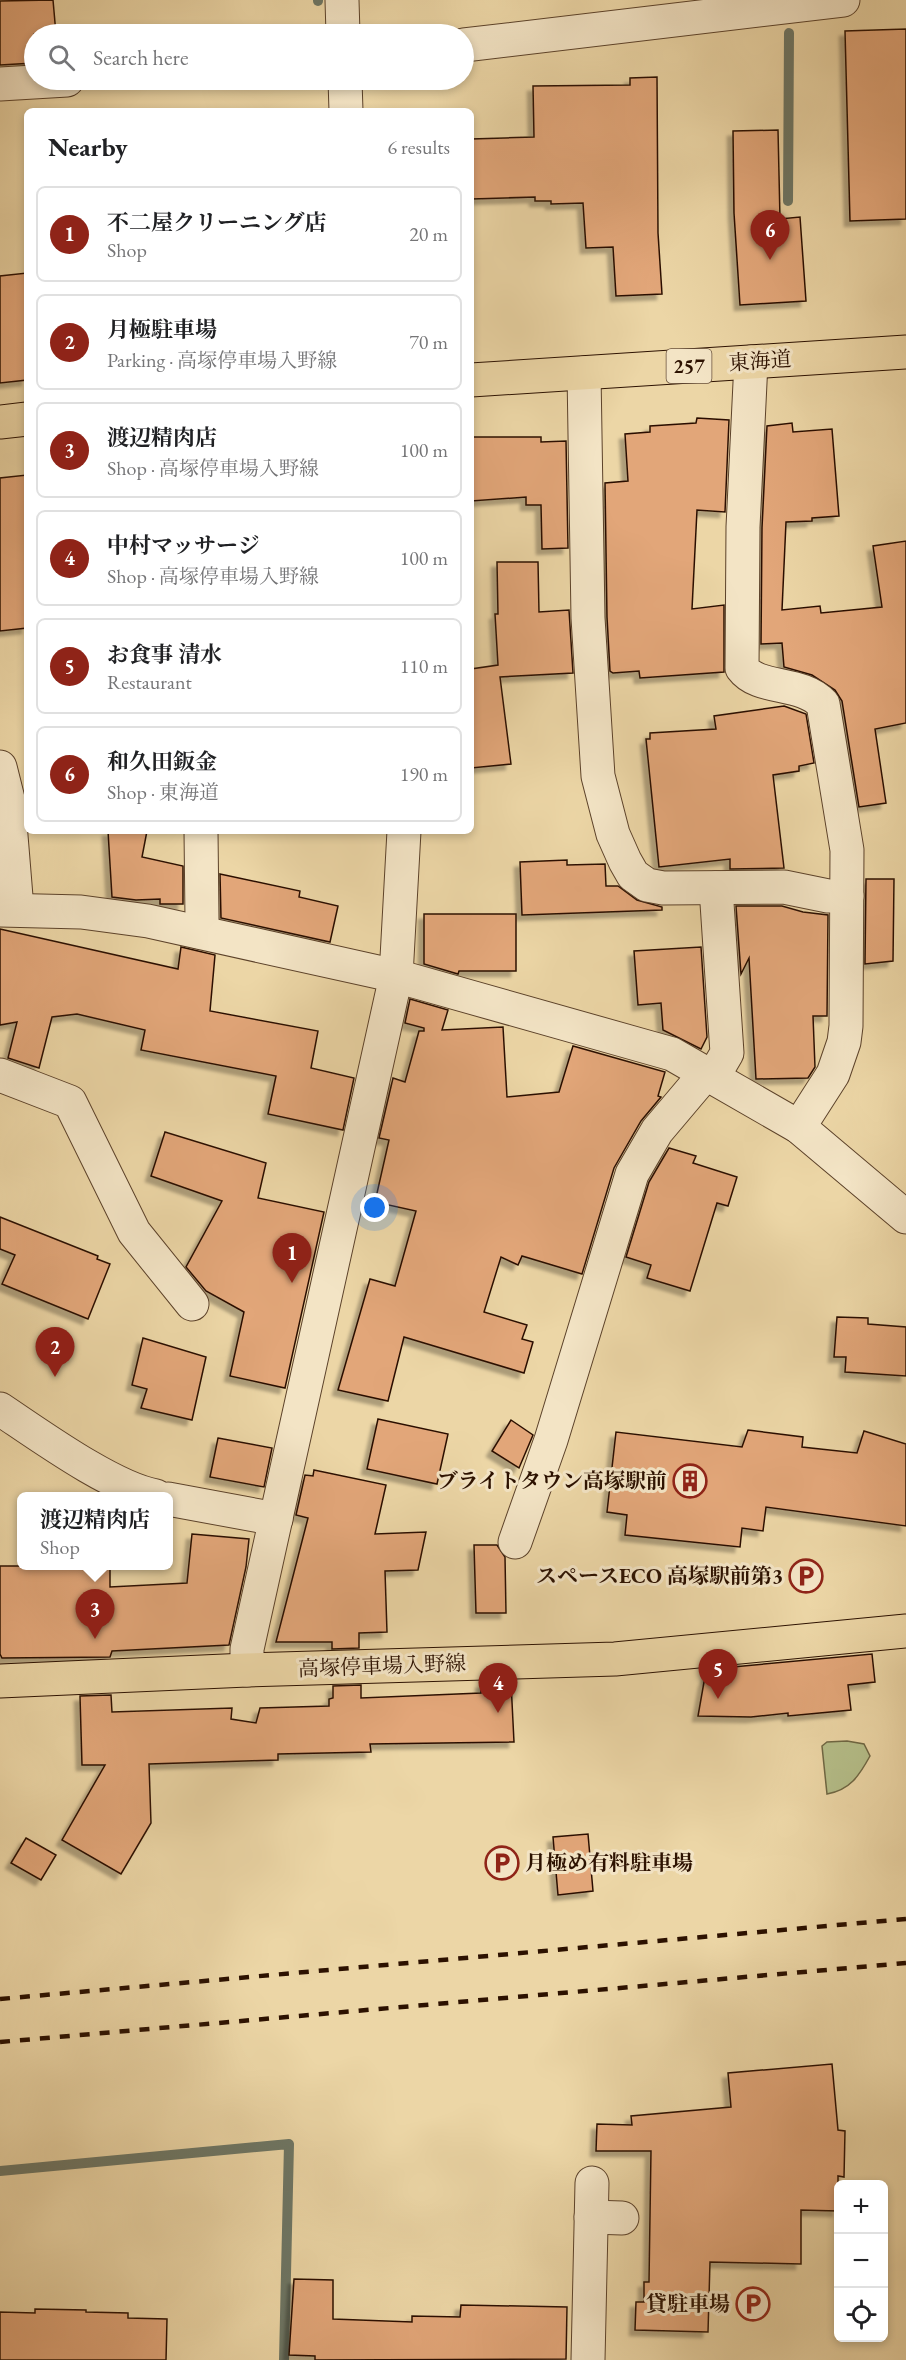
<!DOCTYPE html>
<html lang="en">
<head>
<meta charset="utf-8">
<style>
  :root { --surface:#fff; --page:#f2f2f2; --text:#202124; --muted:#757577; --line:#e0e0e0; --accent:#8f2418 }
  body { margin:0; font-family:"EB Garamond","Noto Serif JP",serif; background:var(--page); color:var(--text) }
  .controls { position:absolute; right:18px; bottom:18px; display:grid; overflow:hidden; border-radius:9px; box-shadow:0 3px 9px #0003 }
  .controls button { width:54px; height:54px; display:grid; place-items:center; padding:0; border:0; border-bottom:2px solid var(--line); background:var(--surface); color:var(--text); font:30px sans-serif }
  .you { position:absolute; left:375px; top:1208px; width:21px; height:21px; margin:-15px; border:4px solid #fff; border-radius:50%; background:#1a73e8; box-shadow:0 0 0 9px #1a73e833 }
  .badge { display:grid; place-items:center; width:39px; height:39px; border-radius:50%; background:var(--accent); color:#fff; font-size:20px; font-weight:700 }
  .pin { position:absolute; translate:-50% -50px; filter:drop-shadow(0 2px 3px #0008) }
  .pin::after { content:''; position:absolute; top:32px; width:21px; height:18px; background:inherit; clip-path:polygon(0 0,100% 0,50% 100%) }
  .popup { position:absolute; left:17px; top:1492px; width:156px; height:78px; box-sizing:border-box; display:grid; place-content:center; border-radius:9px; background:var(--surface); filter:drop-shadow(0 2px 4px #0005); font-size:20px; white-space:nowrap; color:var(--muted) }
  .popup b { font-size:22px; color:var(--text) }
  .popup::after { content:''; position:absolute; left:50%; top:100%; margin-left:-12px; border:12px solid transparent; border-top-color:var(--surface) }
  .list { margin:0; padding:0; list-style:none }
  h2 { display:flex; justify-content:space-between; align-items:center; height:78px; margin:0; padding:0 24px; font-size:26px }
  h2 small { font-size:20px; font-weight:400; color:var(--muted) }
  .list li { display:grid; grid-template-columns:39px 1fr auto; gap:18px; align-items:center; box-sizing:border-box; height:96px; margin:0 12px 12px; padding:0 12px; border:2px solid var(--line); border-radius:9px }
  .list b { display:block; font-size:22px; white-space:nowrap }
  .list p { margin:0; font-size:20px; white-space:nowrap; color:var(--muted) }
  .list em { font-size:20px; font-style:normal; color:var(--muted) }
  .icon { flex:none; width:33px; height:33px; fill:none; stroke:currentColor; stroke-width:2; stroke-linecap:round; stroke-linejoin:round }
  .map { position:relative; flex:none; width:906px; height:2360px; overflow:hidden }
  .search { position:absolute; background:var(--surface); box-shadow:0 3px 9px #0003; left:24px; top:24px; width:450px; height:66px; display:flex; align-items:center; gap:15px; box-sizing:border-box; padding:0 21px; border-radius:33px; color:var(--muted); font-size:22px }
  .panel { position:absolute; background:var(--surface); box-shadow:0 3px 9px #0003; left:24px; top:108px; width:450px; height:726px; border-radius:9px }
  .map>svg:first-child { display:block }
</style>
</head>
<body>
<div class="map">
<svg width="906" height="2360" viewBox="0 0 906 2360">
  <defs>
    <filter id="shadow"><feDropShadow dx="-5.5" dy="5.5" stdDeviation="1.5" flood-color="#0004"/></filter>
  </defs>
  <rect width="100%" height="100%" fill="#ecd6a6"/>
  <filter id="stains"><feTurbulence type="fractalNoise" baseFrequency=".00333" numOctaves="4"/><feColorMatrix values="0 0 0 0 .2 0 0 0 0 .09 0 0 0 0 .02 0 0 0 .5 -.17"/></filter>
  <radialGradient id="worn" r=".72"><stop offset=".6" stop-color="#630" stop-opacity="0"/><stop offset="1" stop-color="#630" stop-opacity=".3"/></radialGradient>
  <path fill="#b5be89" stroke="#706844" stroke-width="1.5" d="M847 1741 864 1744 870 1756C859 1776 850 1790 827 1794L822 1746 827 1742Z"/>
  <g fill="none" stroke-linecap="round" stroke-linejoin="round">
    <g stroke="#6d7665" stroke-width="10">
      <polyline points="318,0 318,1"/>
      <polyline points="788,201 789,33"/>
      <polyline points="0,2171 289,2144 284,2360"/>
    </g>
  </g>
  <g fill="#e2a679" stroke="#2c1100" stroke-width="1.5" filter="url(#shadow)">
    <polygon points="53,0 56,34 34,34 34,63 0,65 0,1"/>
    <polygon points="906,29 906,219 850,221 845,31"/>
    <polygon points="657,77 658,233 662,294 616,296 613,247 586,248 583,203 551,204 551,201 535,201 535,197 471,199 471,139 534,137 533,86 630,85 630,78"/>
    <polygon points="778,130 780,219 800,217 806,301 740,305 734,213 733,131"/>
    <polygon points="27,273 27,380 0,383 0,276"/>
    <polygon points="697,418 729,420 725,512 697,510 692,609 724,605 724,672 640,678 639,671 613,673 610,671 607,617 605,483 628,481 625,434 650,432 650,426 696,423"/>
    <polygon points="792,423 793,432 832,429 839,516 812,518 812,521 786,522 782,610 820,606 821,613 882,607 873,546 906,541 906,723 875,729 886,803 859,807 842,701 835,690 812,675 784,667 782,643 761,644 762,528 767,426"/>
    <polygon points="471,437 541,437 541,442 566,441 568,548 542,549 541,505 526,505 526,497 471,501"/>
    <polygon points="27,475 27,628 0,631 0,478"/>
    <polygon points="497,562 538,562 539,612 569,610 573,673 500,677 511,764 471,768 471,669 498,665 495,614 498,614"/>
    <polygon points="784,706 806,714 814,763 799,766 799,771 773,775 784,868 730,869 730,859 659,867 646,739 650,739 650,733 716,729 714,716"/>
    <polygon points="108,831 147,831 142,857 183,866 183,904 160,904 160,899 136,900 112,897"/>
    <polygon points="567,860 567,865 605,864 606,886 618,886 637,900 662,907 662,910 522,915 520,862"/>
    <polygon points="220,874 300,891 299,897 338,906 330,942 221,918"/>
    <polygon points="866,879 894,879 893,961 865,964"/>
    <polygon points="736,906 782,906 803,912 828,915 827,1016 813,1016 815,1067 808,1078 756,1079 749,958 741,974"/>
    <polygon points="424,914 516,914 516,971 459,971 458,974 424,964"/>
    <polygon points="0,929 178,969 181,947 215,955 210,1011 318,1031 311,1068 354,1078 343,1130 268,1114 276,1076 141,1050 145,1030 77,1014 52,1017 39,1068 8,1058 17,1022 0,1025"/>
    <polygon points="701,947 707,1037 701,1049 663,1030 661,1003 638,1005 634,951"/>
    <polygon points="410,999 448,1010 442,1030 503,1027 507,1097 559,1092 573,1046 665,1072 658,1096 661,1097 641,1121 614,1168 582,1274 522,1256 518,1265 501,1257 484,1312 527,1325 522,1339 533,1342 524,1373 404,1337 388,1401 338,1390 370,1279 395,1286 416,1211 375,1202 389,1140 379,1138 393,1078 405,1082 419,1031 424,1031 424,1028 405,1023"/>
    <polygon points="165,1132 266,1163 258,1198 324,1212 285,1388 230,1376 244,1312 206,1291 186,1267 222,1201 151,1176"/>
    <polygon points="669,1148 696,1156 693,1163 737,1177 728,1206 717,1203 690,1291 647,1278 651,1265 626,1257 649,1182"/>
    <polygon points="0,1217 98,1256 97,1259 110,1264 88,1319 2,1284 15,1255 0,1249"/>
    <polygon points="837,1317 868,1318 868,1324 906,1327 906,1376 845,1372 846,1357 834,1357"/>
    <polygon points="143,1338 206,1357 192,1420 141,1408 147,1389 132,1385"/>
    <polygon points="378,1419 448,1434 437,1484 367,1469"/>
    <polygon points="511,1420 533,1435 519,1468 492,1451"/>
    <polygon points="748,1430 803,1437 802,1447 857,1453 864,1431 906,1444 906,1526 766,1507 763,1531 742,1528 740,1547 625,1535 627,1515 607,1512 616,1432 742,1447"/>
    <polygon points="218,1438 272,1448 264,1487 210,1477"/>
    <polygon points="314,1470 386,1485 375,1534 426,1532 418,1570 385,1571 387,1632 359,1633 359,1648 332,1649 332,1642 276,1642 308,1518 296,1515 305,1475 313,1476"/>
    <polygon points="192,1534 249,1539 246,1567 229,1645 112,1651 110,1657 2,1658 0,1654 0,1566 110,1566 110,1587 187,1583"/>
    <polygon points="474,1545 497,1545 505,1557 506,1613 476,1613"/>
    <polygon points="872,1654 875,1682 848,1685 851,1710 788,1716 788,1713 751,1717 698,1716 704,1682 711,1669"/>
    <polygon points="511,1682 514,1742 370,1744 371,1752 278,1754 278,1760 149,1764 151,1823 121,1874 62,1840 105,1765 82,1765 80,1696 111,1695 112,1712 232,1708 231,1719 256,1723 260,1708 329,1706 329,1699 333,1698 333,1686 361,1685 361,1698 481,1693 481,1683"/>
    <polygon points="588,1834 593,1891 558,1895 553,1837"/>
    <polygon points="26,1838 56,1855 41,1880 11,1863"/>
    <polygon points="832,2064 838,2130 845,2131 844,2177 838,2176 838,2211 801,2210 801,2264 710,2262 708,2332 635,2330 636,2302 644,2302 644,2282 649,2282 651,2151 596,2151 597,2124 632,2125 631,2116 731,2107 728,2073"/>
    <polygon points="294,2279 333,2280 333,2319 412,2322 412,2316 460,2317 461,2305 567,2307 566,2359 315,2360 315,2356 289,2355"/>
    <polygon points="35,2309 86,2310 86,2312 128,2313 128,2318 167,2319 166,2360 0,2360 0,2312 35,2313"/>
  </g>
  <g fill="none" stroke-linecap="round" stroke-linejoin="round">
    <g stroke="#5c422a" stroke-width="35">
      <g id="minor">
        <polyline points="342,0 343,34"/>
        <polyline points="464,45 843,0"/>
        <polyline points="345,80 346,111"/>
        <polyline points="0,84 67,80"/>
        <path d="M751 362 743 527 742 668C759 691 801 680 823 704L847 850 846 1026 844 1042 833 1074 799 1127"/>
        <polyline points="584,373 588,618 598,776 613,834 625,861 633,875 647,885 663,888 784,887 828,896 847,896"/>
        <polyline points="0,767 8,799 17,909"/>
        <polyline points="0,910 81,912 148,921 396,976 672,1054 799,1127 906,1217"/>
        <polyline points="199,932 202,919 201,831"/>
        <polyline points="0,1075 70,1102 134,1232 192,1304"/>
        <polyline points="713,1077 727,1053 716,888"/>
        <path d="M0 1409C39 1435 112 1488 156 1496"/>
        <polyline points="168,1499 276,1519"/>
        <polyline points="515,1542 551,1440 632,1174 657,1131 706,1073"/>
        <polyline points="247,1670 247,1649 396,976 404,831"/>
        <polyline points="591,2217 622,2218"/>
        <polyline points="588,2360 592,2183"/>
      </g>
    </g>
    <g stroke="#2c1100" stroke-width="35">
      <polyline id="major" points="0,1681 247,1670 615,1659 906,1631"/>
    </g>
    <g stroke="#2c1100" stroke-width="35">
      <g id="highway">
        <polyline points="471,380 906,352"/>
        <polyline points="0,422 27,419"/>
      </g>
    </g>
    <use href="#minor" stroke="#f3e4c5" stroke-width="33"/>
    <use href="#major" stroke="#ecd6a6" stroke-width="33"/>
    <use href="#highway" stroke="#ecd6a6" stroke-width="33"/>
    <g stroke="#2c1100" stroke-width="4.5" stroke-dasharray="10 10" stroke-linecap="butt">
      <polyline points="0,1999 906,1919"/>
      <polyline points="0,2042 906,1963"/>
    </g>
  </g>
  <defs>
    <g id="building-ring" transform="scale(1.725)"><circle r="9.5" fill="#f3e4c5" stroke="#8f2418" stroke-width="1.5"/><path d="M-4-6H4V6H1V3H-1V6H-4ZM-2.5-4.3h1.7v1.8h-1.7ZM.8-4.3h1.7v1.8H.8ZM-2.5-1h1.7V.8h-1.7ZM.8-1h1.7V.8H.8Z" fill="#8f2418"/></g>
    <g id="parking-ring" transform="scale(1.725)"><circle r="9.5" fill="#f3e4c5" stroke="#8f2418" stroke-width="1.5"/><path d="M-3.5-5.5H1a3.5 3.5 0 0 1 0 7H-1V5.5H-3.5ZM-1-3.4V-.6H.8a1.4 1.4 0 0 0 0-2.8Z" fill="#8f2418"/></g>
  </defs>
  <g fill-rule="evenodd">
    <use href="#building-ring" x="690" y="1481"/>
    <use href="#parking-ring" x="806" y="1576"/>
    <use href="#parking-ring" x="502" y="1863"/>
    <use href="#parking-ring" x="753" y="2304"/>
  </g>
  <g text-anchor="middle" stroke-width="6" stroke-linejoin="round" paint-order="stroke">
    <rect fill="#f3e4c5" stroke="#68503b" stroke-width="1.5" x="666.5" y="349" width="45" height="34" rx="4.5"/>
    <g font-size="20" font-weight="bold" fill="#2c1100">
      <text x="689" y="373">257</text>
    </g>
    <g font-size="21" fill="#2c1100" stroke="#f3e4c5">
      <text transform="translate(760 361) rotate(-4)" y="7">東海道</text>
      <text transform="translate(382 1666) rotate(-2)" y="7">高塚停車場入野線</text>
    </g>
    <g font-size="21" font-weight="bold" fill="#2c1100" stroke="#f3e4c5" text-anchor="end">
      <text x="667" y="1488">ブライトタウン高塚駅前</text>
      <text x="783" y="1583">スペースECO 高塚駅前第3</text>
      <text x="525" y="1870" text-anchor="start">月極め有料駐車場</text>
      <text x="730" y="2311">貸駐車場</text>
    </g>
  </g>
  <rect width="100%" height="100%" filter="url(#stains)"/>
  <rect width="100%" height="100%" fill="url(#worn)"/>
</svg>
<div class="controls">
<button>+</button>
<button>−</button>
<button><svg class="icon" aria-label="locate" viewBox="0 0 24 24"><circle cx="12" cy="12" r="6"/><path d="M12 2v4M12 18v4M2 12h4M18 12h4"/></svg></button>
</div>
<div class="you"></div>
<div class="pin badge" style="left:292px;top:1283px">1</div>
<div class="pin badge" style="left:55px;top:1377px">2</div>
<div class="pin badge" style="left:95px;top:1639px">3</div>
<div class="popup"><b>渡辺精肉店</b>Shop</div>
<div class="pin badge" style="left:498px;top:1713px">4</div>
<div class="pin badge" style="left:718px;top:1699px">5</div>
<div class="pin badge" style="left:770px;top:260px">6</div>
<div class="search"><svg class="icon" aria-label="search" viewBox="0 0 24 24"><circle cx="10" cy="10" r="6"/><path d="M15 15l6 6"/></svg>Search here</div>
<section class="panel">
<h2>Nearby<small>6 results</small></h2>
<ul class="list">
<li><span class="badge">1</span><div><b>不二屋クリーニング店</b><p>Shop</p></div><em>20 m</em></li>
<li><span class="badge">2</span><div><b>月極駐車場</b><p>Parking · 高塚停車場入野線</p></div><em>70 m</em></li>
<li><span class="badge">3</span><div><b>渡辺精肉店</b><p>Shop · 高塚停車場入野線</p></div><em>100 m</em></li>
<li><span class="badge">4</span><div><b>中村マッサージ</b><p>Shop · 高塚停車場入野線</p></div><em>100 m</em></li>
<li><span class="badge">5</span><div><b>お食事 清水</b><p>Restaurant</p></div><em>110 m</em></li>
<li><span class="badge">6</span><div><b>和久田鈑金</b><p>Shop · 東海道</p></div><em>190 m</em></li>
</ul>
</section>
</div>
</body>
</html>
